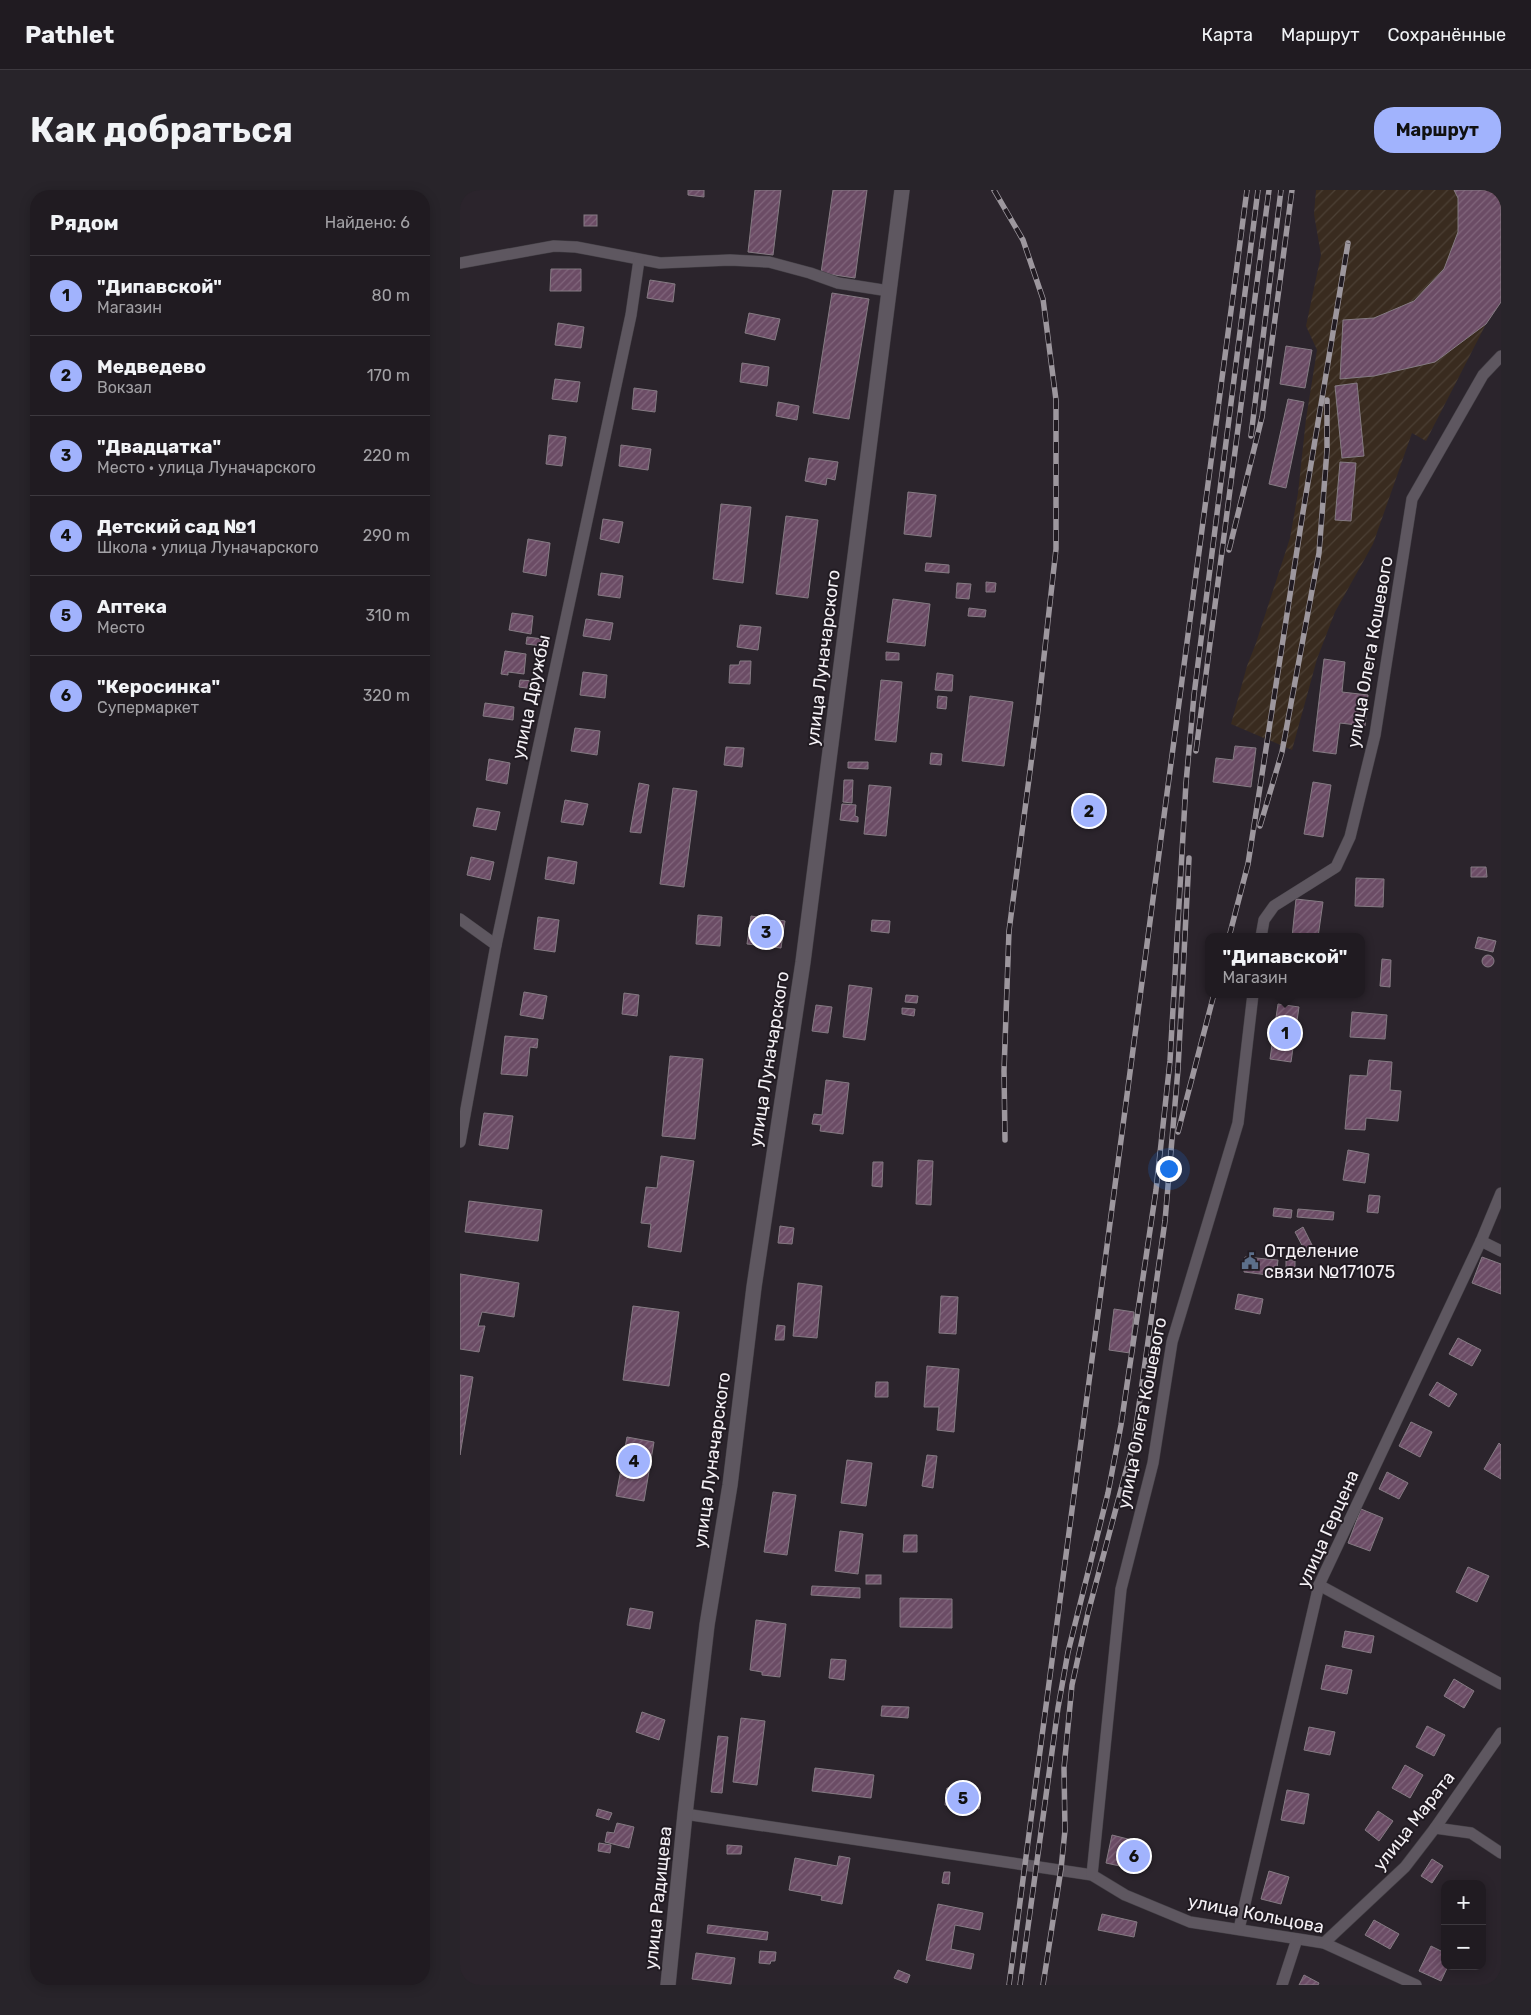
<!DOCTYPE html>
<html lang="ru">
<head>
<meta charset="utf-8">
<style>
  :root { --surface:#201b21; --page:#28242a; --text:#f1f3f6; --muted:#a2a1a5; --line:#3d393f; --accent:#a1b3fd }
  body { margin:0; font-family:Rubik,sans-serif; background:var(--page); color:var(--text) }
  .controls { position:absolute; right:15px; bottom:15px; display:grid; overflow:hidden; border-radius:10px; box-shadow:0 2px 12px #0003 }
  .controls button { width:45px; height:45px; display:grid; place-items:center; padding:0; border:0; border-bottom:1px solid var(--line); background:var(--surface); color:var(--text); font:25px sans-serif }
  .you { position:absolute; left:708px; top:978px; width:18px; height:18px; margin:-12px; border:4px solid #fff; border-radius:50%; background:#1a73e8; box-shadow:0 0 0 8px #1a73e833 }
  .badge { display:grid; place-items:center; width:32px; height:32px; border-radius:50%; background:var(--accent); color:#111; font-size:16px; font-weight:700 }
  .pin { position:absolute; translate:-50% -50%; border:2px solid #fff; box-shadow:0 1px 5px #0006 }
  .popup { position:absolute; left:745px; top:743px; width:160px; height:65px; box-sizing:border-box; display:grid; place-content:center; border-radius:10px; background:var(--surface); filter:drop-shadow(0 1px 4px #0005); font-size:16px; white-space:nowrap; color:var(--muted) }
  .popup b { font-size:19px; color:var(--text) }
  .popup::after { content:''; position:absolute; left:50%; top:100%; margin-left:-10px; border:10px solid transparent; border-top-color:var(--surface) }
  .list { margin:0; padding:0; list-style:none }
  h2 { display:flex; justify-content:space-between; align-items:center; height:65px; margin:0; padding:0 20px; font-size:21px }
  h2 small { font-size:16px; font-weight:400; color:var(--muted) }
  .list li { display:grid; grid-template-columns:32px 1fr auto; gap:15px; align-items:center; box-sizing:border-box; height:80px; padding:0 20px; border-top:1px solid var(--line) }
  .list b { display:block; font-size:19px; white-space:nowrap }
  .list p { margin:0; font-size:16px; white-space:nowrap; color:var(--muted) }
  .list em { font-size:16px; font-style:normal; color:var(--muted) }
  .map { position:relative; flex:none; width:1041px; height:1795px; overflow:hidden; border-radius:20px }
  header { display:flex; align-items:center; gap:30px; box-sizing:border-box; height:70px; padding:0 25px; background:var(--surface); border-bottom:1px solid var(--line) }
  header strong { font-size:24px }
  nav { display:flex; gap:28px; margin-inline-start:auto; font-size:18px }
  .intro { display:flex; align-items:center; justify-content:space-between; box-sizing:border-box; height:120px; padding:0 30px }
  h1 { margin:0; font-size:35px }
  .button { padding:12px 22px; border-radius:20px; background:var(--accent); color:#111; font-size:18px; font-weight:700 }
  main { display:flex; gap:30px; padding:0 30px }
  aside { flex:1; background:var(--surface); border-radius:20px; box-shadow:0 2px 12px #0003 }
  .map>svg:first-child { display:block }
</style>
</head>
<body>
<header>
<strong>Pathlet</strong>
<nav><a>Карта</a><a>Маршрут</a><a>Сохранённые</a></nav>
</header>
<div class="intro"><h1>Как добраться</h1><a class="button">Маршрут</a></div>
<main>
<aside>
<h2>Рядом<small>Найдено: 6</small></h2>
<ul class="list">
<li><span class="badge">1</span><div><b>&quot;Дипавской&quot;</b><p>Магазин</p></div><em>80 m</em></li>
<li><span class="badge">2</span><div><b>Медведево</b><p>Вокзал</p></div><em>170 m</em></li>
<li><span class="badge">3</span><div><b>&quot;Двадцатка&quot;</b><p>Место · улица Луначарского</p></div><em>220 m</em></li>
<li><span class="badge">4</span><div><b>Детский сад №1</b><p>Школа · улица Луначарского</p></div><em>290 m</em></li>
<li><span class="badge">5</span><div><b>Аптека</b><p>Место</p></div><em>310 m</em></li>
<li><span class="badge">6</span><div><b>&quot;Керосинка&quot;</b><p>Супермаркет</p></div><em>320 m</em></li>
</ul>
</aside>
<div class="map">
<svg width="1041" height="1795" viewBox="0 0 1041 1795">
  <defs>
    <pattern id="industrial-furrows" width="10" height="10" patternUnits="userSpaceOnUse" patternTransform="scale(1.25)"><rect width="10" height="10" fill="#392b1f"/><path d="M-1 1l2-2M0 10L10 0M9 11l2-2" fill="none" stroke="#4c4035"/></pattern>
    <pattern id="building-hatch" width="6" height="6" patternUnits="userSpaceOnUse" patternTransform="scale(1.25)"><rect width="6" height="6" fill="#6b4c65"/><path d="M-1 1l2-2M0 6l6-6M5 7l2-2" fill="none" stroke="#81667c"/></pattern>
  </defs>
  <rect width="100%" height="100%" fill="#2b242c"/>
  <polygon fill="url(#industrial-furrows)" points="856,0 1041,0 1041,112 1026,134 966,251 952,243 913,354 875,422 857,469 832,560 771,534 787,476 796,453 830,348 838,303 846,229 857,160 846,136 861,65 854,24"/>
  <g fill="url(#building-hatch)" stroke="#857b83">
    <polygon points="228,0 244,0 244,7 228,5"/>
    <polygon points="295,0 321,0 313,65 288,62"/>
    <polygon points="373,0 407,0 395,88 361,83"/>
    <polygon points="994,0 1041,0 1041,112 1026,134 975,172 914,186 880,189 883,130 914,128 954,111 984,79 998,42 998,8"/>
    <rect x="124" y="25" width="13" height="11"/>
    <polygon points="91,79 121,79 121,101 90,101"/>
    <polygon points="190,90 215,94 213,112 187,108"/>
    <polygon points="372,103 409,109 389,229 353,223"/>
    <polygon points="289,123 320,129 315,150 285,143"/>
    <polygon points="98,133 124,137 121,158 95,155"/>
    <polygon points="826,156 852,160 845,198 820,194"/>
    <polygon points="282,173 309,177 307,196 280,192"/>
    <polygon points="95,189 120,192 117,212 92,209"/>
    <polygon points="897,193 904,266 882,268 875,196"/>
    <polygon points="174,198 197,201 195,222 172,219"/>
    <polygon points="828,209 844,212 826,298 809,294"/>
    <polygon points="318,212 339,216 337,230 316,226"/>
    <polygon points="89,245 106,247 102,276 86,274"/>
    <polygon points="161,255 191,259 188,280 159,276"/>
    <polygon points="349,268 378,272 375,290 367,288 366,295 345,291"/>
    <polygon points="880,272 896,273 891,331 875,330"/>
    <polygon points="448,302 476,305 471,347 444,344"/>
    <polygon points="261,314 291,317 283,393 253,389"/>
    <polygon points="326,326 358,330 348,408 316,404"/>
    <polygon points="143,329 163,332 159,353 140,349"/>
    <polygon points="68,349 90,353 86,386 63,382"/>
    <polygon points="466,373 489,375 489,383 465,381"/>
    <polygon points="141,383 163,386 160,408 138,405"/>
    <polygon points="526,392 536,393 535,402 526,402"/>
    <polygon points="497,393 511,394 509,409 496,408"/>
    <polygon points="433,409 470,414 465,456 427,452"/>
    <polygon points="509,418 526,420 525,427 508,426"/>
    <polygon points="52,423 73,426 71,444 49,440"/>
    <polygon points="126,429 153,433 150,450 123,446"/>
    <polygon points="280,435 301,437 298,460 277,457"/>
    <polygon points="67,447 83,449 82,456 66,454"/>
    <polygon points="45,461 66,464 64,484 48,482 48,485 41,484"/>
    <polygon points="426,462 439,463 439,470 426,470"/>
    <polygon points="864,469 885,472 882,502 908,505 905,536 880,533 876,564 853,561"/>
    <polygon points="280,471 291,471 290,494 269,493 270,475 279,475"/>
    <polygon points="123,482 147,485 145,508 120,505"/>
    <polygon points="477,483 493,485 492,501 475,500"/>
    <polygon points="60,490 75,491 74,499 59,497"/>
    <polygon points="421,490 442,492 436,552 415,550"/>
    <polygon points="478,506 487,507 486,519 477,518"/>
    <polygon points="510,506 553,512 544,576 502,571"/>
    <polygon points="25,513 54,517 53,530 23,526"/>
    <polygon points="115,538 140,541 137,565 111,561"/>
    <polygon points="775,556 796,558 791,597 753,592 756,568 773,570"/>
    <polygon points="266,557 284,558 282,577 264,575"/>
    <polygon points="471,563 482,564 481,575 470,574"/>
    <polygon points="29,569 50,573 47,594 26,590"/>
    <polygon points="388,572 408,572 408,579 388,578"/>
    <polygon points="384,590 393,590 392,613 383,612"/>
    <polygon points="853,592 871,595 863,647 844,644"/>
    <polygon points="179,593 189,595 181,643 170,642"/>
    <polygon points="409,595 431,597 426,646 404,644"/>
    <polygon points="213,598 237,601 224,697 200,694"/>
    <polygon points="105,610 128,614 123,635 101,632"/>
    <polygon points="382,614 396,615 395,626 398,627 398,632 380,630"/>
    <polygon points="17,618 40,622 36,640 13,636"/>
    <polygon points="11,667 34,672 30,690 7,685"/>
    <polygon points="88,667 117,672 114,694 85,689"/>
    <polygon points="1011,677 1026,677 1027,687 1011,687"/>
    <polygon points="896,688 924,689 923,717 895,716"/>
    <polygon points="836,709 863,712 858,747 832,747"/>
    <polygon points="238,725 262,727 260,756 236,754"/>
    <polygon points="291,726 325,731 321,758 287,754"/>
    <polygon points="78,727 99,730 95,762 74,759"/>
    <polygon points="412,730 430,731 429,743 411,741"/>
    <polygon points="1018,747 1036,751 1033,762 1015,758"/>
    <circle cx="1028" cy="771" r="6"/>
    <polygon points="922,769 931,770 930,797 920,796"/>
    <polygon points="389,795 412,798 405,850 383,847"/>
    <polygon points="64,802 87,806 83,829 60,825"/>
    <polygon points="164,803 179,805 177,826 162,824"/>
    <polygon points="446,805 458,806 457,813 445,812"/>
    <polygon points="818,814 839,817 831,872 810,869"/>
    <polygon points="356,815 372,817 368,843 352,841"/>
    <polygon points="442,818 455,819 454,826 442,824"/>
    <polygon points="892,822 927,825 925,849 890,847"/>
    <polygon points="45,846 78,849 77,858 70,857 67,886 41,884"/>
    <polygon points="210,866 243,869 235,949 202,946"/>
    <polygon points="909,870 932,872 930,900 941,901 938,931 906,928 905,940 885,939 890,885 907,886"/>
    <polygon points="366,890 389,893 383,944 360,941 361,935 352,934 354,924 362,925"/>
    <polygon points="24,923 53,926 48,959 19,955"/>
    <polygon points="888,960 909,964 905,993 883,990"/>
    <polygon points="201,966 234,971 221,1062 188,1057 191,1034 181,1033 186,997 197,998"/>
    <polygon points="458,970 473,971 471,1015 456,1014"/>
    <polygon points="413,972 423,972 422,997 412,996"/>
    <polygon points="909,1005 920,1006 918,1023 907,1022"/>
    <polygon points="9,1011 82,1020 78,1051 5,1042"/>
    <polygon points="814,1018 832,1020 831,1028 813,1026"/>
    <polygon points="838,1019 874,1022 873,1030 837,1027"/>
    <polygon points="320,1036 334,1038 332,1054 318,1053"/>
    <polygon points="843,1037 853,1057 845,1061 835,1042"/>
    <polygon points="869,1058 879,1060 878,1067 867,1065"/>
    <polygon points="785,1067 818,1070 816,1086 784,1082"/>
    <polygon points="1022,1067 1041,1074 1041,1104 1012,1093"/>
    <polygon points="826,1070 835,1070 835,1080 826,1079"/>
    <polygon points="0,1084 59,1093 54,1127 22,1122 18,1136 25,1136 19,1162 0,1159"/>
    <polygon points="338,1093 362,1096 357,1148 333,1146"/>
    <polygon points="778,1104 803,1109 800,1124 775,1119"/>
    <polygon points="481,1106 498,1107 496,1144 479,1143"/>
    <polygon points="173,1116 219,1122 209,1196 163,1190"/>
    <polygon points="654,1119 674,1122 670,1163 649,1160"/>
    <polygon points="317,1135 325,1136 324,1150 315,1150"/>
    <polygon points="998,1148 1021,1160 1012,1176 989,1164"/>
    <polygon points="467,1176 499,1179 494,1242 477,1240 479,1217 464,1217"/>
    <polygon points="0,1185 13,1187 0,1265"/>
    <polygon points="416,1192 428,1192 428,1207 415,1207"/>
    <polygon points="977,1192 997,1204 989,1217 969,1205"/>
    <polygon points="951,1232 972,1242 960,1267 939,1256"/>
    <polygon points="167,1247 194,1252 184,1311 156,1306"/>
    <polygon points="1039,1253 1041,1255 1041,1289 1024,1279"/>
    <polygon points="467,1265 477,1266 473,1298 462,1296"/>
    <polygon points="387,1270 412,1273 406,1316 381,1313"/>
    <polygon points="927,1282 948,1293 939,1309 919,1299"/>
    <polygon points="313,1302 336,1305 327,1365 304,1362"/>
    <polygon points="901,1319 923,1328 910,1361 888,1353"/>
    <polygon points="380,1341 403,1344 398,1384 375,1381"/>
    <polygon points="444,1345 457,1345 457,1362 443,1362"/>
    <polygon points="1008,1377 1029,1386 1017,1412 996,1402"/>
    <rect x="406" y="1385" width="15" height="9"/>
    <polygon points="352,1396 400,1398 400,1408 351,1405"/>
    <polygon points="440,1408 492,1409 492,1438 440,1437"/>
    <polygon points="170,1418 193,1422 190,1439 167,1435"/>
    <polygon points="296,1430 326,1434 320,1487 302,1485 302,1482 290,1480"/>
    <polygon points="885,1441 914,1446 911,1463 882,1457"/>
    <polygon points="371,1469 386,1470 384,1490 369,1488"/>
    <polygon points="866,1475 892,1480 887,1504 861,1499"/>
    <polygon points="994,1489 1014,1501 1004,1518 984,1506"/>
    <polygon points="422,1516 449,1517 448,1528 421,1526"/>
    <polygon points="182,1522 205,1530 199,1550 176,1542"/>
    <polygon points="281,1528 305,1531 297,1595 273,1592"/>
    <polygon points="967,1536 985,1545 974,1566 956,1557"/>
    <polygon points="849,1537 875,1542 870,1565 844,1560"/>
    <polygon points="258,1546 268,1547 262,1603 251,1602"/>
    <polygon points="945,1575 963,1585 950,1608 932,1598"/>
    <polygon points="355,1578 414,1585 411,1608 352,1601"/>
    <polygon points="487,1598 521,1602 519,1619 485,1615"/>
    <polygon points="827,1600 849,1604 844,1634 821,1630"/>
    <polygon points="138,1619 152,1623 149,1630 136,1626"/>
    <polygon points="918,1621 933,1631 919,1651 905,1640"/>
    <polygon points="157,1633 174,1637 169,1658 145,1652 147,1642 154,1643"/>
    <polygon points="652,1645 676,1651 669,1678 646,1673"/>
    <polygon points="139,1653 151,1655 150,1663 138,1661"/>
    <polygon points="267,1655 282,1656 281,1664 267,1664"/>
    <polygon points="379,1666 390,1668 382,1714 361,1710 362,1706 329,1700 335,1668 377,1676"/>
    <polygon points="972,1669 983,1676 972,1693 961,1686"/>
    <polygon points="809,1681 829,1687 821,1714 801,1709"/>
    <polygon points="484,1682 490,1682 489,1694 482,1693"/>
    <polygon points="478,1714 523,1723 520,1740 495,1735 491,1759 514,1764 511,1779 466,1770"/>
    <polygon points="642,1724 677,1732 674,1747 638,1740"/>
    <polygon points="914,1730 939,1744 930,1759 905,1745"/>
    <polygon points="248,1735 308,1742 307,1750 247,1743"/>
    <polygon points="971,1756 985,1763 985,1776 988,1776 981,1791 959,1781"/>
    <polygon points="300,1761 316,1762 315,1771 311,1771 310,1774 299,1773"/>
    <polygon points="236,1763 275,1768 271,1794 232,1789"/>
    <polygon points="438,1780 450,1785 447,1793 434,1788"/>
    <polygon points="844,1785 859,1793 858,1795 839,1795"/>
  </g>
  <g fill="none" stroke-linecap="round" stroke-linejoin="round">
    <g stroke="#444046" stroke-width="12">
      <g id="minor">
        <polyline points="0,73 94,56 116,57 200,73 270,70 309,72 350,83 378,93 429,101"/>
        <polyline points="0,729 36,755"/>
        <polyline points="801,747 804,730 814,716 876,677 890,647 915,545 952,309 1023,185 1041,166"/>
        <polyline points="0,952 36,755 171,125 179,70"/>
        <polyline points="1021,1051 1041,1061"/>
        <polyline points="859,1395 1041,1494"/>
        <polyline points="225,1624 632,1685 665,1705 730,1732 864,1753 956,1795"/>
        <polyline points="975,1638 1011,1643 1041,1663"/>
        <polyline points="632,1685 661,1399 693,1273 712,1152 778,933 793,804"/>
        <polyline points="779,1739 859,1395 1021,1051 1041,1003"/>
        <polyline points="864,1753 945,1677 975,1638 1041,1543"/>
        <polyline points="822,1795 837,1749"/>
      </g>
    </g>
    <g stroke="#444046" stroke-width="16">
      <polyline id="tertiary" points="208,1795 225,1624 247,1435 270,1295 294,1097 343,772 442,0"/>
    </g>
    <use href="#minor" stroke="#5e5760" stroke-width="11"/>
    <use href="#tertiary" stroke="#5e5760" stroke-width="15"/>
    <g stroke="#9d979e" stroke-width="5.5">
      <g id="rail">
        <polyline points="534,0 563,50 583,109 596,210 596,359 578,520 549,741 544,881 545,950"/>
        <polyline points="791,246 821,0"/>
        <polyline points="769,360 802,227 832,0"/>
        <polyline points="736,561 809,0"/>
        <polyline points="800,636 822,562 859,363 867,260 867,210"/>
        <polyline points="769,747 788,674 842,328 888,53"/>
        <polyline points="718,942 754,804"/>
        <polyline points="549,1795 787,0"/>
        <polyline points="560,1795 598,1518 608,1462 648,1303 661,1235 696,1000 710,871 726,593 734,505 798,0"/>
        <polyline points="583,1795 601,1679 605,1640 604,1578 612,1495 628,1423 674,1251 705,1031 718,879 729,668"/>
      </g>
    </g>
    <use href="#rail" stroke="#211b22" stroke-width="4" stroke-dasharray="11" stroke-linecap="butt"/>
  </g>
  <defs>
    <g id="civic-bare" transform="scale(1.35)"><path d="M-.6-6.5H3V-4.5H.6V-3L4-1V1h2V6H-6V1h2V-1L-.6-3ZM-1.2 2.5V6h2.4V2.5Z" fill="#5c6f8a" stroke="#211b22" stroke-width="2.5" paint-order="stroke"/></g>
  </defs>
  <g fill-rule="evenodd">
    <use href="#civic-bare" x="790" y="1071"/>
  </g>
  <g text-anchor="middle" stroke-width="4" stroke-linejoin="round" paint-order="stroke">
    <g font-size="18" fill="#f4f0f5" stroke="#211b22">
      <text transform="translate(910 462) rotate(-80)" y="6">улица Олега Кошевого</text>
      <text transform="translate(363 468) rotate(-83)" y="6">улица Луначарского</text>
      <text transform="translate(71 507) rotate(-78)" y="6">улица Дружбы</text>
      <text transform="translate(309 869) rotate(-81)" y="6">улица Луначарского</text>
      <text transform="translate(682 1223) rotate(-79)" y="6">улица Олега Кошевого</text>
      <text transform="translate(252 1270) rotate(-82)" y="6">улица Луначарского</text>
      <text transform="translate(868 1339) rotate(-66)" y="6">улица Герцена</text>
      <text transform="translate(954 1631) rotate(-52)" y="6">улица Марата</text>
      <text transform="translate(198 1708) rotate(-84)" y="6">улица Радищева</text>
      <text transform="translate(796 1724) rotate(11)" y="6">улица Кольцова</text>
    </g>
    <g font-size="18" fill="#f4f0f5" stroke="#211b22" text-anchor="start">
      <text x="804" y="1067">Отделение<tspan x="804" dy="21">связи №171075</tspan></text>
    </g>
  </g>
</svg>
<div class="controls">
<button>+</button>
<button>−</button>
</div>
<div class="you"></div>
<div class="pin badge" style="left:825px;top:843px">1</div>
<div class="popup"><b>&quot;Дипавской&quot;</b>Магазин</div>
<div class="pin badge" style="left:629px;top:621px">2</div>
<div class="pin badge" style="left:306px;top:742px">3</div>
<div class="pin badge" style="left:174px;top:1271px">4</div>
<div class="pin badge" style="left:503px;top:1608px">5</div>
<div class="pin badge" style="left:674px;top:1666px">6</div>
</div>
</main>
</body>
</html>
